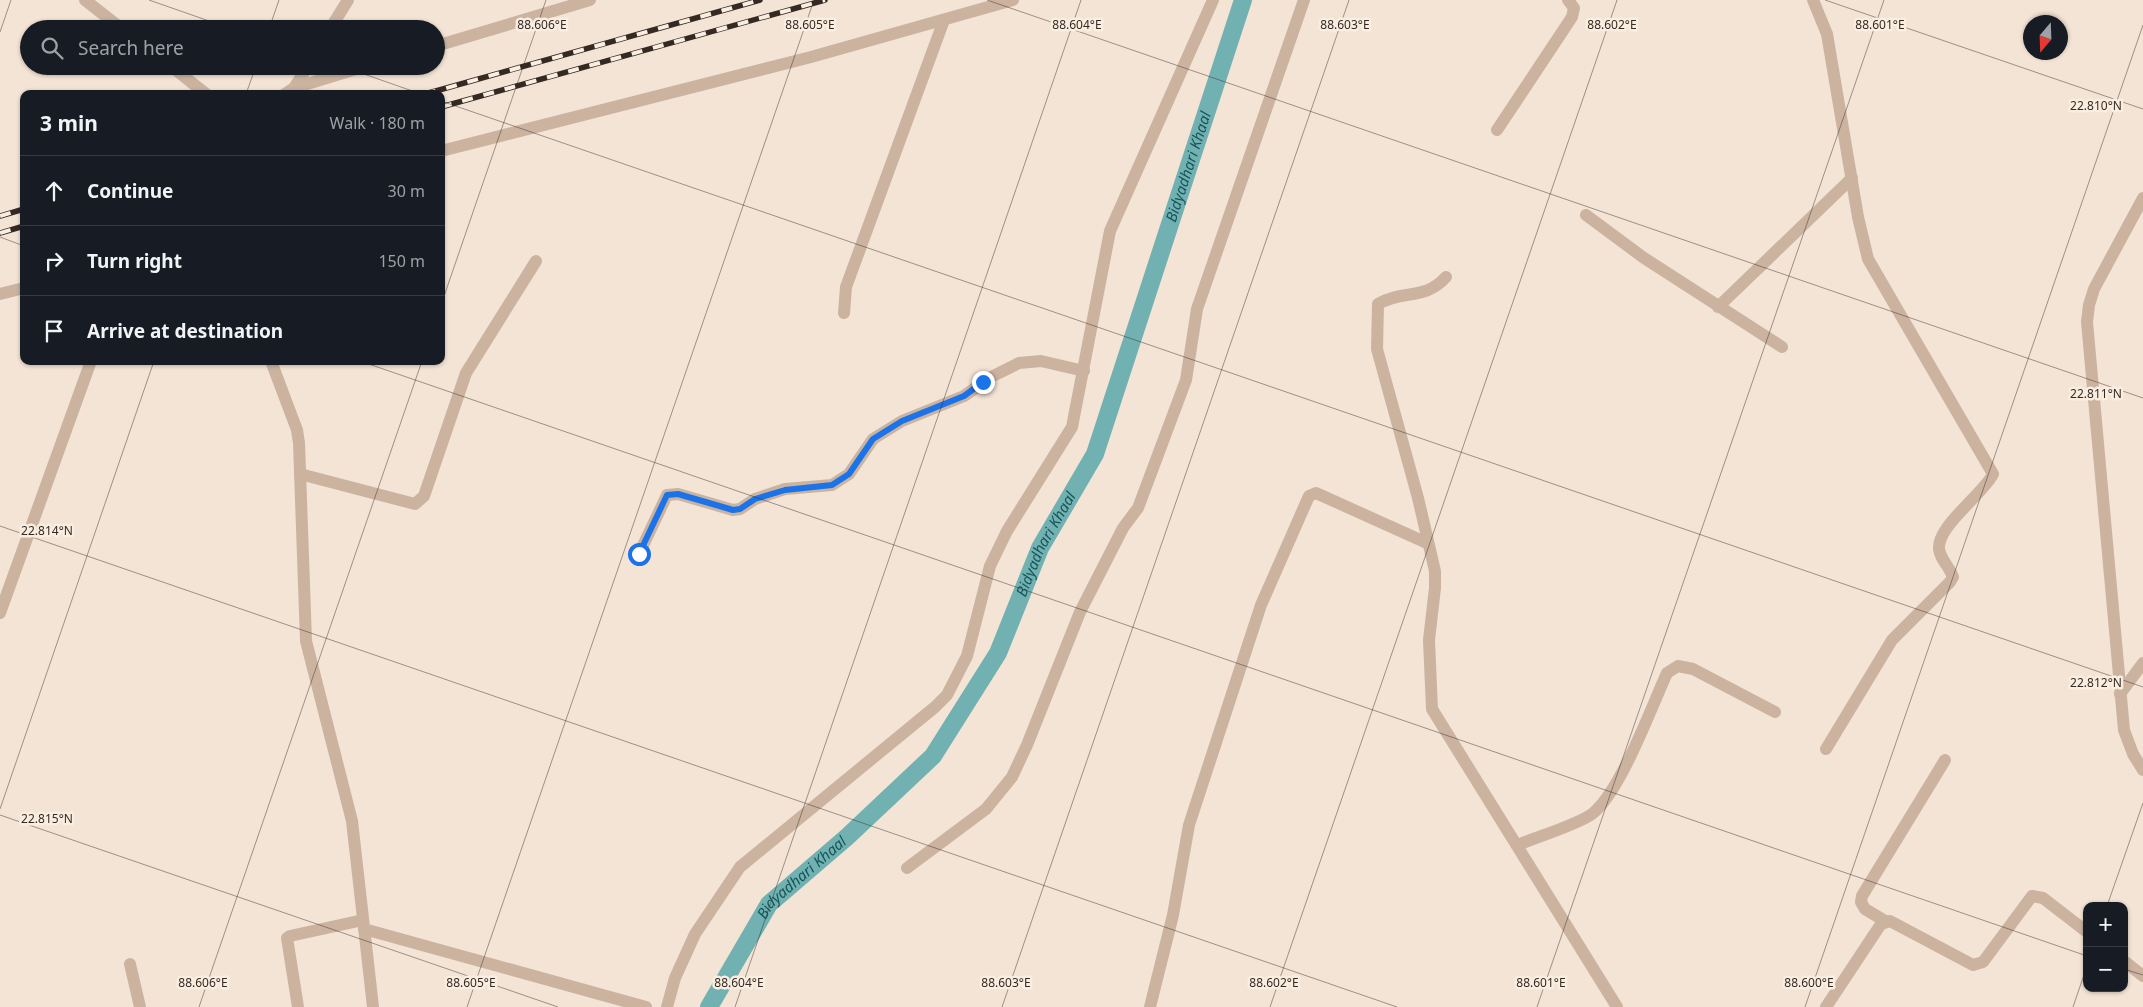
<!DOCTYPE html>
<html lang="en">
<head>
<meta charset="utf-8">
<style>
  :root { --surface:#171b24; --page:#20242c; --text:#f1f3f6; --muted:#9ea1a6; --line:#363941 }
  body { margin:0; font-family:"Noto Sans",sans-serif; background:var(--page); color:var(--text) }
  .controls { position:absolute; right:15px; bottom:15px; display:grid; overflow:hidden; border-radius:10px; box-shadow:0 1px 4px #0004 }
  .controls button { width:45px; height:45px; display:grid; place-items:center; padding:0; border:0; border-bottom:1px solid var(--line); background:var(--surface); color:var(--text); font:25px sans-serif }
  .compass { position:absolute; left:2023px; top:15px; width:45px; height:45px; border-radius:50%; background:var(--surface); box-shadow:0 1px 4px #0004; rotate:199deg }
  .stop { position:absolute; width:15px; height:15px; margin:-11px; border:4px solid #1a73e8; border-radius:50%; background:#fff }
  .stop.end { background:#1a73e8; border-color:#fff; box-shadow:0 1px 5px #0008 }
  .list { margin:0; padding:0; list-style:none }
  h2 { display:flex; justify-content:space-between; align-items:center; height:65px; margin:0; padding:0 20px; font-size:21px }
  h2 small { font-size:16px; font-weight:400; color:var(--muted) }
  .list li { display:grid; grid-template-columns:32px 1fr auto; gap:15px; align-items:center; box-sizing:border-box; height:70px; padding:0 20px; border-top:1px solid var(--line) }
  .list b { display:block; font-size:19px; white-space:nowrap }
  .list em { font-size:16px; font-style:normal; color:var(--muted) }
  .icon { flex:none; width:28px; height:28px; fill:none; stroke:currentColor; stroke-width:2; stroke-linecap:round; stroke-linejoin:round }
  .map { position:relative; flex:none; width:2143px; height:1007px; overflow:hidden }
  .search { position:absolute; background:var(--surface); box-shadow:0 1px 4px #0004; left:20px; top:20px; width:425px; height:55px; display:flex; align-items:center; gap:12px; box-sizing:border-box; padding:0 18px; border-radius:28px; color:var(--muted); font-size:19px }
  .panel { position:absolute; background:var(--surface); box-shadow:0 1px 4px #0004; left:20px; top:90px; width:425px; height:275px; border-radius:10px }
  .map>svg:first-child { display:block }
</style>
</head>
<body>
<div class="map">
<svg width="2143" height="1007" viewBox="0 0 2143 1007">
  <rect width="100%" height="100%" fill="#f3e4d5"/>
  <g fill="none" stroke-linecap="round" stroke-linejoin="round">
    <path stroke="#71b1b2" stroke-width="18" id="s1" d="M709 1007 769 904 847 837 933 756 998 653 1040 548 1095 454 1243 0"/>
    <g stroke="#cbb3a0" stroke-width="12">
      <polyline points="85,0 122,29"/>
      <path d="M1813 0 1827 34 1858 217 1868 259 1993 474C1983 495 1931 530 1940 553 1943 562 1950 568 1953 577L1950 582 1892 640 1826 749"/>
      <polyline points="330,29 348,0"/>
      <polyline points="436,46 590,0"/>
      <polyline points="171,66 206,94"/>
      <polyline points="294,88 366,66"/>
      <polyline points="285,94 294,88 308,66"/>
      <polyline points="1497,130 1572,17 1574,8 1568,0"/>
      <polyline points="441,151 811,57 1013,0"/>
      <polyline points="2143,198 2094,289 2089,305 2087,322 2124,730 2133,754 2143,770"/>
      <polyline points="1586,215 1644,258 1782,347"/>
      <path d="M1446 277C1424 301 1404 289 1378 304L1377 349 1418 498 1435 571V588L1429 640 1432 709 1617 1007"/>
      <polyline points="0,294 24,288"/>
      <polyline points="1718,307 1852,178"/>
      <polyline points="844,313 846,287 944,20"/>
      <polyline points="271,361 297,430 299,443 306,641 352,821 373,1007"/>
      <polyline points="300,474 415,504 424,496 466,373 536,261"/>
      <polyline points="639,554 667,495 678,494 733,510 740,509 755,499 785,489 832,485 849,474 873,439 902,421 964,396 991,377 1019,363 1041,361 1084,371"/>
      <polyline points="0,613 91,361"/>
      <polyline points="2120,694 2143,663"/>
      <path d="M1518 845C1536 837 1577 825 1592 814 1620 793 1651 708 1667 673L1678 666 1693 669 1775 712"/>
      <polyline points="907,868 986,809 1012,777 1027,745 1080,612 1123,528 1138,508 1186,380 1197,309 1304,0"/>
      <polyline points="1885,921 1865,909 1861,902 1862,896 1945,760"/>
      <polyline points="364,929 646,1007"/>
      <polyline points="2124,961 2143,976"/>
      <polyline points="130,964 140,1007"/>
      <polyline points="298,1007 287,938 290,936 363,920"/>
      <polyline points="667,1007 675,978 695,934 740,867 935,707 947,695 967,656 990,566 1007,531 1072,427 1110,231 1213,0"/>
      <polyline points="1150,1007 1173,915 1189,825 1261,605 1309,496 1316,493 1427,543"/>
      <polyline points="1826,1007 1881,924 1890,921 1973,965 1983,962 2032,896 2043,898 2087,932"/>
    </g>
    <g stroke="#352924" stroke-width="5.5">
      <g id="rail">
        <polyline points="425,94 760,0"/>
        <polyline points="441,107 825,0"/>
        <polyline points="0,216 24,209"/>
        <polyline points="0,233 24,226"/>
      </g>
    </g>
    <use href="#rail" stroke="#faeee1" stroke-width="4" stroke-dasharray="11" stroke-linecap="butt"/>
  </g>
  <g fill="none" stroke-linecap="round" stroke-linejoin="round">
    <polyline stroke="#1a73e8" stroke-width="6" points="639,554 667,495 678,494 733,510 740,509 755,499 785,490 832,485 849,474 873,439 902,421 964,396 983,382"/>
  </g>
  <path fill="none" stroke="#352924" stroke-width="1" stroke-opacity="0.45" d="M149 0 232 29M987 0 2143 398M1825 0 2143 109M269 29 279 0M0 32 11 0M341 66 421 94M246 94 256 66M441 101 2143 687M0 237 24 246M441 305 546 0M360 361 2087 956M0 526 1397 1007M0 809 154 361M0 815 558 1007M2107 906 2143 803M2124 969 2143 975M199 1007 422 361M467 1007 814 0M735 1007 1081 0M1002 1007 1349 0M1270 1007 1617 0M1537 1007 1884 0M1805 1007 2143 25M2073 1007 2087 966"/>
  <g text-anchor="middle" stroke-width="5" stroke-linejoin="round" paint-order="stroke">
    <g font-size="15" font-style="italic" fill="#165659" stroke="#faeee1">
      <text dy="5" stroke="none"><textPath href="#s1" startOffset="986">Bidyadhari Khaal</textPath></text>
      <text dy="5" stroke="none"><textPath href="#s1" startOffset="581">Bidyadhari Khaal</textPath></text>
      <text dy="5" stroke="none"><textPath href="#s1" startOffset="161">Bidyadhari Khaal</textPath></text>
    </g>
  </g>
  <g font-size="12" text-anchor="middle" fill="#352924" stroke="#faeee1" stroke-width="5" stroke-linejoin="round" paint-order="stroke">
    <text x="542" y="29">88.606°E</text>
    <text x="810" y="29">88.605°E</text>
    <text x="1077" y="29">88.604°E</text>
    <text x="1345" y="29">88.603°E</text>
    <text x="1612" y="29">88.602°E</text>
    <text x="1880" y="29">88.601°E</text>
    <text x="2096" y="110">22.810°N</text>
    <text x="2096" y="398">22.811°N</text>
    <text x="47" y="535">22.814°N</text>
    <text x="2096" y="687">22.812°N</text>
    <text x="47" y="823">22.815°N</text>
    <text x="203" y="987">88.606°E</text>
    <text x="471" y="987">88.605°E</text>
    <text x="739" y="987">88.604°E</text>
    <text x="1006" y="987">88.603°E</text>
    <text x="1274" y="987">88.602°E</text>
    <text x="1541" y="987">88.601°E</text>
    <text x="1809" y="987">88.600°E</text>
  </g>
</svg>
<div class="controls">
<button>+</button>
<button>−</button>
</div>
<svg class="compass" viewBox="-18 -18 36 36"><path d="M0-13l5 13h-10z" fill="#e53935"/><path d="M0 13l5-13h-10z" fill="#9ea1a6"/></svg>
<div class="stop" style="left:639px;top:554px"></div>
<div class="stop end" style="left:983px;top:382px"></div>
<div class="search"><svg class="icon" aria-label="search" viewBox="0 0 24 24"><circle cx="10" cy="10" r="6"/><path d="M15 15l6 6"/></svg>Search here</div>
<section class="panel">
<h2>3 min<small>Walk · 180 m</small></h2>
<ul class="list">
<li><svg class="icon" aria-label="ahead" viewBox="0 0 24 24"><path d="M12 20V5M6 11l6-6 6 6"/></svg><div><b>Continue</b></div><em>30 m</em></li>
<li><svg class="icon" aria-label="right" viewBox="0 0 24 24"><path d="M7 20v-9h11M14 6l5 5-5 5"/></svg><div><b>Turn right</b></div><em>150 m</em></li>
<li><svg class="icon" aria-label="arrive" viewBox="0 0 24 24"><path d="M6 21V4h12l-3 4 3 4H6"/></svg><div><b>Arrive at destination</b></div></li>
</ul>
</section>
</div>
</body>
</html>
